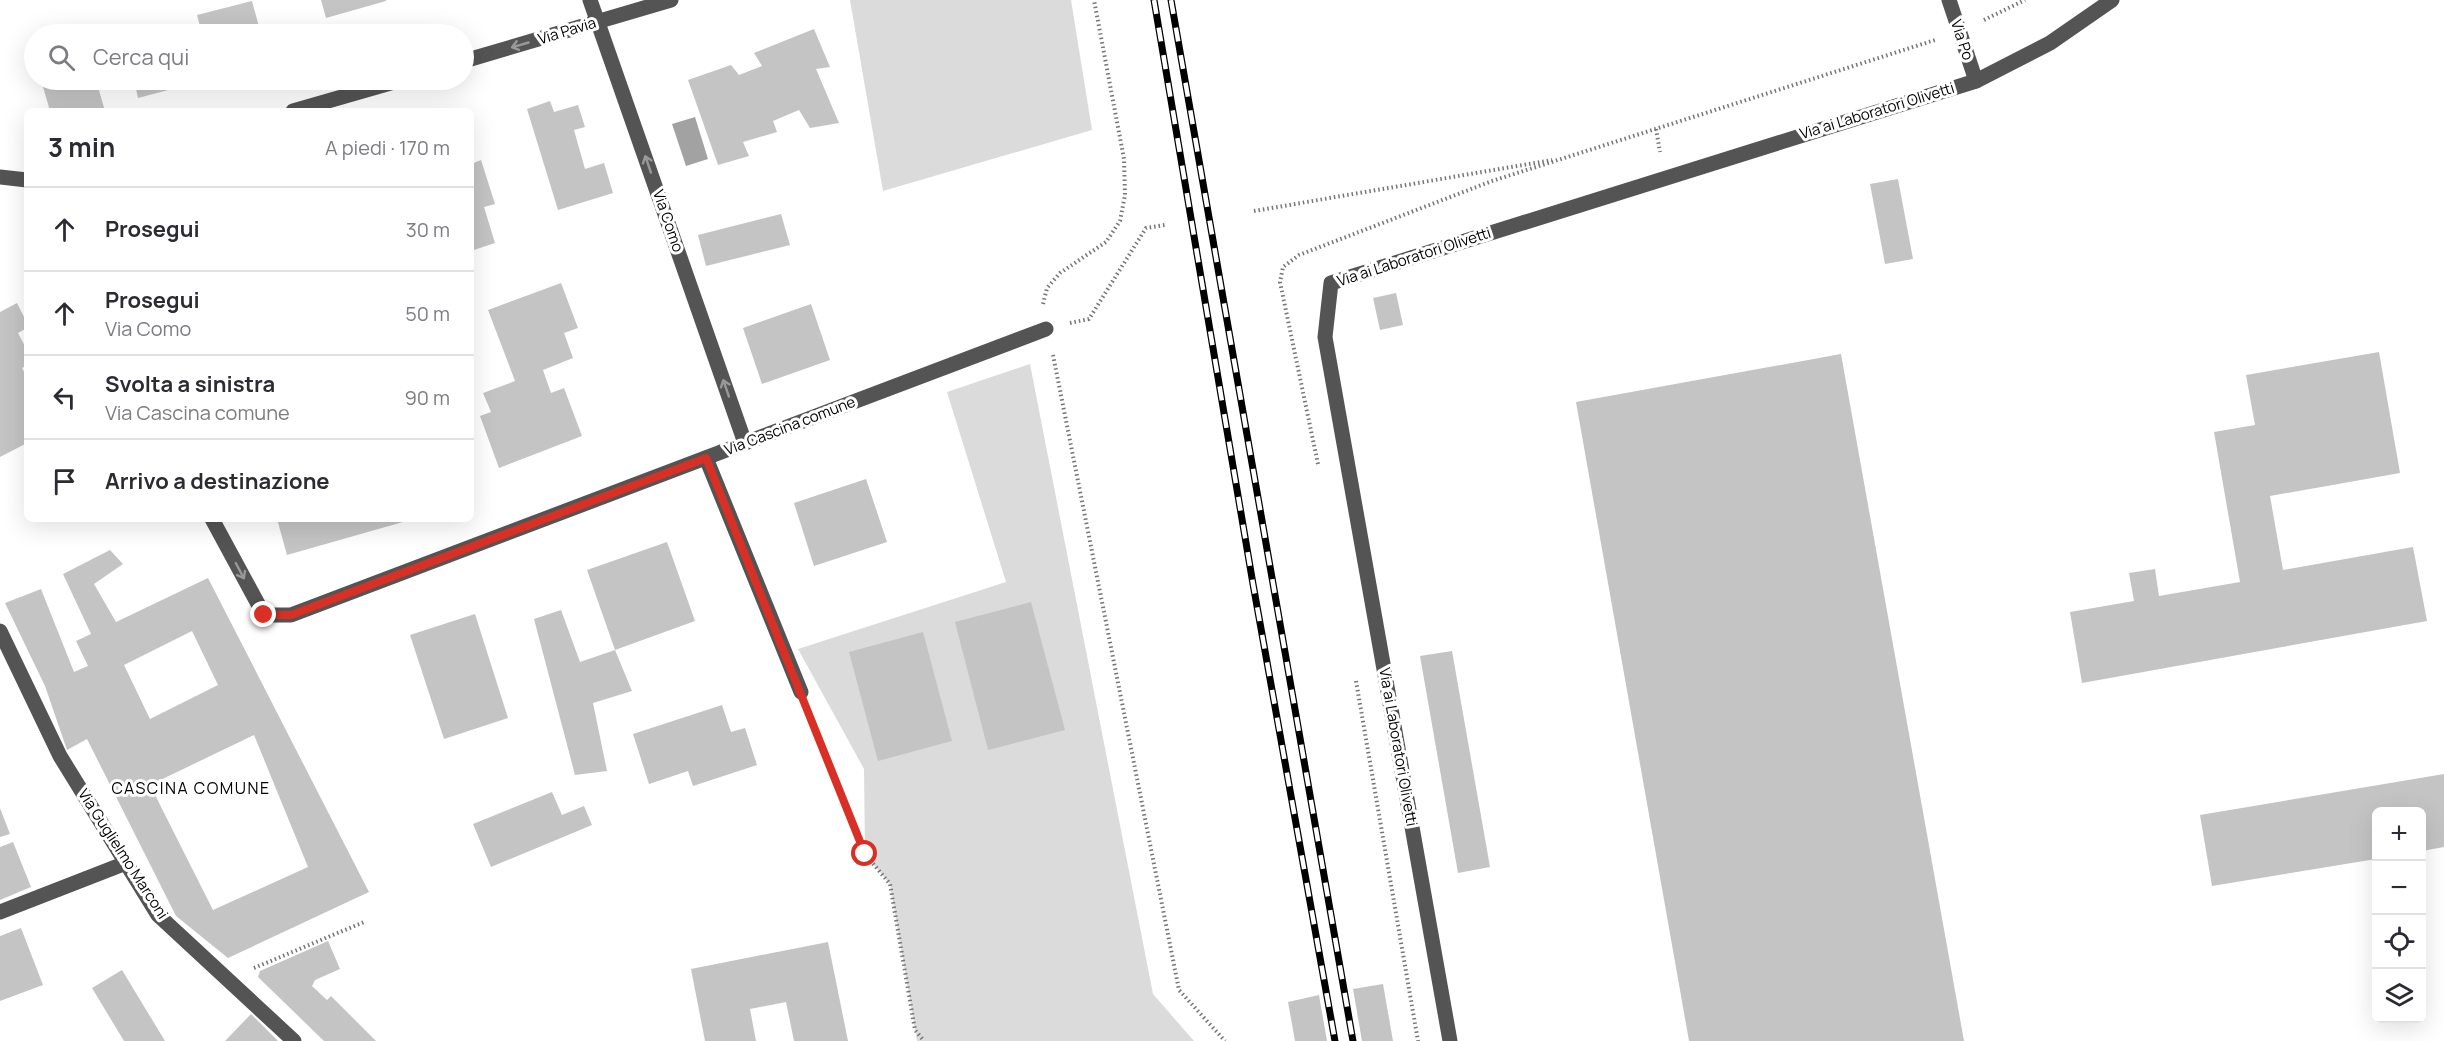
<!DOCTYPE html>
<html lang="it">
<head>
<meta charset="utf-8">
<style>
  :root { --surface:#fff; --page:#f2f2f3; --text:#2b2b33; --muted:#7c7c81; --line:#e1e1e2 }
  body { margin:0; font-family:Manrope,sans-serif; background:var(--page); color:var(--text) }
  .controls { position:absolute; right:18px; bottom:18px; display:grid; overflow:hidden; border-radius:9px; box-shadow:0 6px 24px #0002 }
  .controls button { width:54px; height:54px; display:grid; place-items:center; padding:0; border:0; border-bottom:2px solid var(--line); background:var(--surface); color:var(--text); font:30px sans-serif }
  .stop { position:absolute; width:18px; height:18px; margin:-14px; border:4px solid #d93025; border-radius:50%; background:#fff }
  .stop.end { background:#d93025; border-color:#fff; box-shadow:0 2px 6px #0008 }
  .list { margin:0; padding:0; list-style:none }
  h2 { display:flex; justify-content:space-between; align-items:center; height:78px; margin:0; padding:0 24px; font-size:26px }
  h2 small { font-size:20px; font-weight:400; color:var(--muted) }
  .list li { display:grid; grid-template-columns:39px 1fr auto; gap:18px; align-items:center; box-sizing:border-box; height:84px; padding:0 24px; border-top:2px solid var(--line) }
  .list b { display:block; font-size:22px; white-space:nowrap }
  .list p { margin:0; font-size:20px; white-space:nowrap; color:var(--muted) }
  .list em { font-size:20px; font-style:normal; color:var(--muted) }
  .icon { flex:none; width:33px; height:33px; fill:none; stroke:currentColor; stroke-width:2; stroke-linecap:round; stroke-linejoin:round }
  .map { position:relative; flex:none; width:2444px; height:1041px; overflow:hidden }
  .search { position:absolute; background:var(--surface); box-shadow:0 6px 24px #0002; left:24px; top:24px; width:450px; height:66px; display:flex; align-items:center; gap:15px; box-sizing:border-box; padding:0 21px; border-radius:33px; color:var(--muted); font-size:22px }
  .panel { position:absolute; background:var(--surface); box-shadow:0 6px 24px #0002; left:24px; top:108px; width:450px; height:414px; border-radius:9px }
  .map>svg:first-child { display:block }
</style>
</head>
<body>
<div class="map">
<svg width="2444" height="1041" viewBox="0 0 2444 1041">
  <rect width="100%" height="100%" fill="#fff"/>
  <g fill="#dbdbdb">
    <polygon points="850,0 1071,0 1092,130 883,191"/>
    <polygon points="1030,364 1153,994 1194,1041 917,1041 890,884 865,854 864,769 798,649 1006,582 947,392"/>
  </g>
  <polygon fill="#a2a2a2" points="695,117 708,159 686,166 672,124"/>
  <g fill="#c4c4c4" fill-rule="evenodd">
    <polygon points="321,0 386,0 386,1 326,18"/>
    <polygon points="252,1 261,34 202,34 197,15"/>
    <polygon points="814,29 830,67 816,69 839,123 810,128 799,110 773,121 777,132 743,142 749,156 718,165 688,80 731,65 739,75 762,66 754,53"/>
    <polygon points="41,80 96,80 105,111 50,111"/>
    <polygon points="134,80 190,80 191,84 138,98"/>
    <polygon points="550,101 554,112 578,105 585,127 574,130 585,169 604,163 613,193 558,210 527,109"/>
    <polygon points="481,160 495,204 484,207 495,243 471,251 471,164"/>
    <polygon points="1898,179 1913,259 1885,264 1870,184"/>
    <polygon points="781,214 790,245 706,266 698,235"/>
    <polygon points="561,283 578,328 564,333 573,358 543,370 551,393 564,388 582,436 499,468 480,416 491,412 483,393 515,381 488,310"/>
    <polygon points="1396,293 1403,325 1380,330 1373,298"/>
    <polygon points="17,303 27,323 27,328 18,333 27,350 27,365 22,368 27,377 27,443 0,457 0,312"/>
    <polygon points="811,304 830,360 762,384 743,328"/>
    <polygon points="2379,352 2400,473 2270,496 2283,570 2413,547 2427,621 2082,683 2070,612 2134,601 2129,573 2155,569 2159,596 2240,582 2214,432 2255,425 2246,375"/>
    <polygon points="1841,354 1964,1041 1689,1041 1576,402"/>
    <polygon points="866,479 887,542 814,566 794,503"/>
    <polygon points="277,519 409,519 410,520 287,555"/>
    <polygon points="667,542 695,621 615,650 587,570"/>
    <path d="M110 550 123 564 94 584 116 622 208 578 369 892 228 958 176 916 87 739 67 750 45 686 5 603 41 589 74 672 88 666 76 641 91 634 63 574ZM192 631 218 685 150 719 124 665ZM254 735 308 867 213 910 150 785Z"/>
    <polygon points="1031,602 1065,730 988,750 955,622"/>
    <polygon points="561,610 580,662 615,650 632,691 593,703 607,771 575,775 534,619"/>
    <polygon points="475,614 508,718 444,739 410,635"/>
    <polygon points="923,632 952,741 878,761 849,652"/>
    <polygon points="1452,651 1490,867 1458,873 1420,656"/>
    <polygon points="722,705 731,732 745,728 757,765 693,786 688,771 649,784 633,734"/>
    <polygon points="2444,774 2444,847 2422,851 2422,812 2376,812 2376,859 2212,886 2200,815"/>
    <polygon points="552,792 562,815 584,806 592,825 491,867 473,824"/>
    <polygon points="0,808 10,834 0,837"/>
    <polygon points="13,842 31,887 0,900 0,847"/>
    <polygon points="21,928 43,985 0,1001 0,936"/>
    <polygon points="328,941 340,969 315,980 312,986 327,1000 331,996 376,1041 324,1041 258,977 260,971"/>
    <polygon points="828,942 848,1041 794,1041 786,1002 750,1009 756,1041 705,1041 691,969"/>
    <polygon points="122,970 165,1041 124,1041 92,988"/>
    <polygon points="1383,984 1393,1041 1362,1041 1353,989"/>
    <polygon points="1319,995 1327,1041 1295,1041 1288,1002"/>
    <polygon points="251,1014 278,1041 225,1041"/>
  </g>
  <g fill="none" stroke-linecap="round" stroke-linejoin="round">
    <g stroke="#767676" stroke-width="4" stroke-dasharray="1.5 3" stroke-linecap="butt">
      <polyline points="1984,20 2025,0"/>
      <polyline points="1656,129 1660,152"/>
      <polyline points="1254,211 1552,160"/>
      <polyline points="1043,304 1047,288 1060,273 1106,242 1120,221 1125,195 1124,159 1094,0"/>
      <polyline points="1070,323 1089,319 1146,228 1165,225"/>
      <polyline points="1053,355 1179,990 1225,1041"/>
      <polyline points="1318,464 1280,282 1283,267 1299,255 1492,181 1935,40"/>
      <polyline points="1356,681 1418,1041"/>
      <polyline points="810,715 865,854 890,884 915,1030 924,1041"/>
      <polyline points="254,968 364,922"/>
    </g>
    <g stroke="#545454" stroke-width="15">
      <polyline points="590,0 745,443"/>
      <polyline points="1949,0 1976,81"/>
      <polyline points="464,61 671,0"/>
      <polyline points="293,111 401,80"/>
      <polyline points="0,177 27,180"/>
      <polyline points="706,458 801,692"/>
      <polyline points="212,519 264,615 291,615 1046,329"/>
      <polyline points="0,631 60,756 158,915 294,1041"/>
      <polyline points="0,912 126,863"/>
      <polyline points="1450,1041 1325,337 1331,283 1976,81 2050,43 2112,0"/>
    </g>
    <g stroke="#000" stroke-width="7">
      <g id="rail">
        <polyline points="1154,0 1253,584 1335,1041"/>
        <polyline points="1171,0 1353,1041"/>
      </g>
    </g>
    <use href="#rail" stroke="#fff" stroke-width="4.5" stroke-dasharray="14" stroke-linecap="butt"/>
  </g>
  <defs><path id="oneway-shaft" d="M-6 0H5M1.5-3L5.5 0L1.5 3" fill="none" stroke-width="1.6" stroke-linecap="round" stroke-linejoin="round" transform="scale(1.5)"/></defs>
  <g stroke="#989898">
    <use href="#oneway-shaft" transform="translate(520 45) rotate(164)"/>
    <use href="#oneway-shaft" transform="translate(648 164) rotate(-109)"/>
    <use href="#oneway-shaft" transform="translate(726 388) rotate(-109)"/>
    <use href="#oneway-shaft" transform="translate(240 571) rotate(62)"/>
  </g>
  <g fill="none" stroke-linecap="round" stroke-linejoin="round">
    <polyline stroke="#d93025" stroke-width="8" points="264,615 291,615 706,458 865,854"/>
  </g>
  <g text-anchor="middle" stroke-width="6" stroke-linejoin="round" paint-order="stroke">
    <g font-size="15" fill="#000" stroke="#fff">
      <text transform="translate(567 31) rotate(-17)" y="5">Via Pavia</text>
      <text transform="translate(1962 40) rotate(72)" y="5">Via Po</text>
      <text transform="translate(1877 111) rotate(-17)" y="5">Via ai Laboratori Olivetti</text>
      <text transform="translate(668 221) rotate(71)" y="5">Via Como</text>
      <text transform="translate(1414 257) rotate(-18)" y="5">Via ai Laboratori Olivetti</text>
      <text transform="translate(790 426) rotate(-21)" y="5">Via Cascina comune</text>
      <text transform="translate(1398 747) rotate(80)" y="5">Via ai Laboratori Olivetti</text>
      <text transform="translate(123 854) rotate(57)" y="5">Via Guglielmo Marconi</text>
    </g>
    <g font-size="16" letter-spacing="1.5" fill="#000" stroke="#fff">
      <text x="191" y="794">CASCINA COMUNE</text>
    </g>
  </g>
</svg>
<div class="controls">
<button>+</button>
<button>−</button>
<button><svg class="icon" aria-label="locate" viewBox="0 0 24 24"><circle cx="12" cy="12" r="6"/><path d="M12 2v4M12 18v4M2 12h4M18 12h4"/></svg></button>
<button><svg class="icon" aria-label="layers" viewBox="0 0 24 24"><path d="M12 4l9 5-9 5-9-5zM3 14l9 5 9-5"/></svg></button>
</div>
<div class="stop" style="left:865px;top:854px"></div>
<div class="stop end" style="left:264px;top:615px"></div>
<div class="search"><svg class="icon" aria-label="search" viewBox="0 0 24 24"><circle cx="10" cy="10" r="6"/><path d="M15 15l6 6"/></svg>Cerca qui</div>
<section class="panel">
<h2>3 min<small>A piedi · 170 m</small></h2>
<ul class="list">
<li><svg class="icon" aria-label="ahead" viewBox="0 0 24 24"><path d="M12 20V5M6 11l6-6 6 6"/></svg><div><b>Prosegui</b></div><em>30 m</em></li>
<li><svg class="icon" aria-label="ahead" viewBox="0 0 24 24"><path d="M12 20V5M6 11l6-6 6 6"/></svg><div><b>Prosegui</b><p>Via Como</p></div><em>50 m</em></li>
<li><svg class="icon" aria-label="left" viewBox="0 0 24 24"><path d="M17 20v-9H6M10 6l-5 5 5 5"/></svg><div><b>Svolta a sinistra</b><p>Via Cascina comune</p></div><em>90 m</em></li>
<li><svg class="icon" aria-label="arrive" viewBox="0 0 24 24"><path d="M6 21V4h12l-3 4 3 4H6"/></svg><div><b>Arrivo a destinazione</b></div></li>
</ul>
</section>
</div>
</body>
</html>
